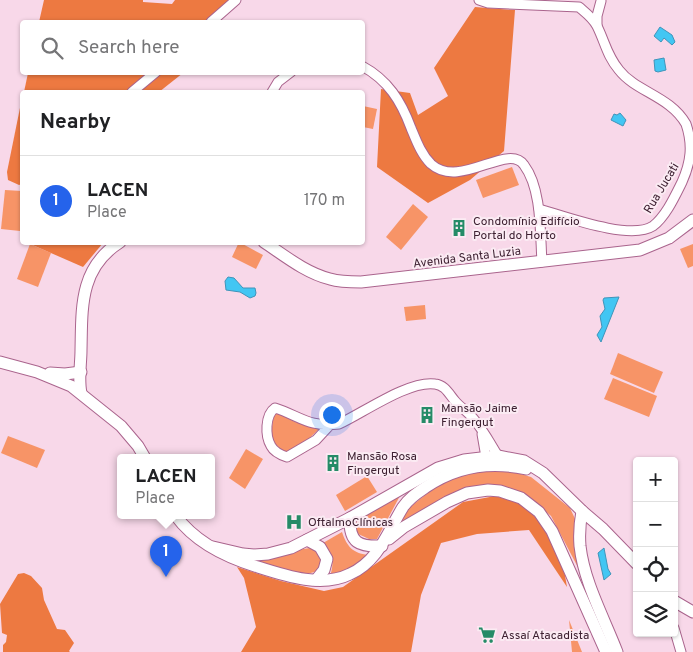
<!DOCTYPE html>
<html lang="en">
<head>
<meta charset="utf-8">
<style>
  :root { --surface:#fff; --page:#f2f2f2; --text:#202124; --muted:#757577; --line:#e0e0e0; --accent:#2563eb }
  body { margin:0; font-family:Overpass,sans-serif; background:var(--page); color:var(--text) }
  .controls { position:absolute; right:15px; bottom:15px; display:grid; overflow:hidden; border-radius:5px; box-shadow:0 1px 4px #0004 }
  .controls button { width:45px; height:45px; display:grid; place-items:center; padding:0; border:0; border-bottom:1px solid var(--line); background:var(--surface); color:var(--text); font:25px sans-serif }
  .you { position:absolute; left:331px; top:414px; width:18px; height:18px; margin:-12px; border:4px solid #fff; border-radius:50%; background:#1a73e8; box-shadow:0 0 0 8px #1a73e833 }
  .badge { display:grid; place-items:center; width:32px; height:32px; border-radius:50%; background:var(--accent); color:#fff; font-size:16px; font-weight:700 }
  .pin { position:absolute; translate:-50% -41px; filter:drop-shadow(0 1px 2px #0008) }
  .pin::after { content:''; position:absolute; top:26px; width:18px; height:15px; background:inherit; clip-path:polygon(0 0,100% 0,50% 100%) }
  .popup { position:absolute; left:117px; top:454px; width:98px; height:65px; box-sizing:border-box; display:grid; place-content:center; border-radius:5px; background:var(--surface); filter:drop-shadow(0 1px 4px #0005); font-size:16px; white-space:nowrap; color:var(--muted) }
  .popup b { font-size:19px; color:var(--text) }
  .popup::after { content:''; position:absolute; left:50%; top:100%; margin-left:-10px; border:10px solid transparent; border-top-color:var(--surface) }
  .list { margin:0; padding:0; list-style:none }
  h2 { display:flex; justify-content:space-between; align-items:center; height:65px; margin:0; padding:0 20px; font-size:21px }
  h2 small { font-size:16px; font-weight:400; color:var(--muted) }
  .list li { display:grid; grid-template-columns:32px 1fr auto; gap:15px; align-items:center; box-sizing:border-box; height:90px; padding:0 20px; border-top:1px solid var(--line) }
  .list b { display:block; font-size:19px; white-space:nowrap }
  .list p { margin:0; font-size:16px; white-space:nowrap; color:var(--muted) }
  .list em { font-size:16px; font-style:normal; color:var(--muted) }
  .icon { flex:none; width:28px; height:28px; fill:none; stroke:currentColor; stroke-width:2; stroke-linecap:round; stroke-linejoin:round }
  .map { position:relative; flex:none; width:693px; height:652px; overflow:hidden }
  .search { position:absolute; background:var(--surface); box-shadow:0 1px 4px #0004; left:20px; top:20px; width:345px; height:55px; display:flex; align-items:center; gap:12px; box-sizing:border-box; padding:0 18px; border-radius:5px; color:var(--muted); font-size:19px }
  .panel { position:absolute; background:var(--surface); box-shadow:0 1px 4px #0004; left:20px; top:90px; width:345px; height:155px; border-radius:5px }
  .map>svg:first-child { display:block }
</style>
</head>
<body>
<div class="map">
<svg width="693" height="652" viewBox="0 0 693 652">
  <rect width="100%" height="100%" fill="#f8d8e9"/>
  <g fill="#f79467">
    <polygon points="363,106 377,109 373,129 363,127"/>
    <polygon points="512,167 519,185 483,198 476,180"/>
    <polygon points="5,190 22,191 20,231 1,229"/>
    <polygon points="413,204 428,217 401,250 386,237"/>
    <polygon points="239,242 263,255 256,269 232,257"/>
    <polygon points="30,244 51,253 38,287 17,279"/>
    <polygon points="693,244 693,266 688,268 680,249"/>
    <polygon points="425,305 426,319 406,321 404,307"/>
    <polygon points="618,353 663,372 654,393 610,374"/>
    <polygon points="613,378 657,396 649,417 604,399"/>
    <path d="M275 411 295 422 320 428 299 448 288 454C267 445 271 430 275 411Z"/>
    <polygon points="8,436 45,450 37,468 1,453"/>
    <polygon points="246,449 263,459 245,489 229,478"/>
    <polygon points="504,469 531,477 570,508 576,521 583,577 551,516 536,503 508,489 478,486 460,490 397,529 409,508 434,488 467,470"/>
    <polygon points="367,476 377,492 345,511 336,495"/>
    <polygon points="402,492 377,539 369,539 356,533 355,521"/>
    <path d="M342 532C347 547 353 553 368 555L364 561 329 579C335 562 333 557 323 543Z"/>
    <path d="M310 548C317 552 322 555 321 563 319 585 268 566 255 562 273 558 292 550 310 548Z"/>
    <polygon points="569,620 582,652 572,652"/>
  </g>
  <g fill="#ed7941">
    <polygon points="44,0 143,0 143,2 172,4 175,0 230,0 204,22 39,22"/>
    <polygon points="475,7 515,10 504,151 470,180 428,203 377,167 381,89 410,93 418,115 448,96 434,68"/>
    <polygon points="28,73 183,73 159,92 24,92"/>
    <polygon points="22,98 22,184 19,185 8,180 7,172"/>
    <polygon points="28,243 28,242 103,243 83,267"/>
    <polygon points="495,496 520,503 545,526 563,564 567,587 529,530 477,534 441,543 421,595 411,652 241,652 256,627 244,578 237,567 281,581 324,591 343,587 463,502"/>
    <polygon points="24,573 31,576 42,588 44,600 57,629 65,630 74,643 69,651 70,652 3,652 3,645 6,642 7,635 2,633 0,604 18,574"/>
  </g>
  <g fill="#42c6f3" stroke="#4094b9">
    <polygon points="660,27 672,35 675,42 672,45 664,38 661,42 654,36"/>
    <polygon points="664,58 666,70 658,72 655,71 654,60"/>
    <polygon points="620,113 626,120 623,126 611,120 614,114 617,115"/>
    <polygon points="228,277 234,278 243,288 255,288 256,293 255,296 250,298 240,292 226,290 225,281"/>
    <polygon points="619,297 601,342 597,335 602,327 600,316 605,309 603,300 604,298"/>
    <polygon points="604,548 608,569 611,574 604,580 598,553"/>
  </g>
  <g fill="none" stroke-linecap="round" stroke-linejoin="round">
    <g stroke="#aa648d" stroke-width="11">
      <g id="street">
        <path d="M479 0 488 3 579 7C586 13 593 18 597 26 605 42 607 56 619 70 636 92 670 96 686 124 693 145 691 162 682 182 675 196 666 216 653 226 630 241 564 216 539 209"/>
        <polyline points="211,22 236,0"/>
        <polyline points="597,25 597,16 601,1"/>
        <path d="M362 66C388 80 401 101 411 128 416 140 421 154 431 164 460 190 508 142 524 165 542 189 540 233 542 262"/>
        <polyline points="132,92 156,72"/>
        <polyline points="272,92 278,82 291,72"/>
        <path d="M329 426 316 440 287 457C281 455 274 452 271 446 265 436 265 415 275 408 300 416 309 428 339 424 363 413 409 380 435 384 445 385 449 394 455 401 460 407 467 411 472 417 482 428 490 443 498 456V462"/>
        <polyline points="482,434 487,463"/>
        <polyline points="674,628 681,652"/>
      </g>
    </g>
    <g stroke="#aa648d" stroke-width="13">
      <g id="secondary">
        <path d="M264 242C285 256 306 273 330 279 340 282 351 282 361 282L640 250 669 238 693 220"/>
        <polyline points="0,362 37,372 71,386 121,426 138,446 145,458"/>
        <polyline points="50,373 65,374 81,372"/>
        <path d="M81 393C78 379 81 364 81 350 82 308 79 268 120 242"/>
        <path d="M582 511C580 522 579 534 580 546 584 582 604 618 617 652"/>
        <path d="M176 516C195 542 228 558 258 567 286 576 322 588 350 574 379 561 388 531 403 507 409 498 417 493 426 487 457 466 490 461 526 469"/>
        <path d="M350 518C349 543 359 547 382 546"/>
        <polyline points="389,539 404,527 447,502 467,493 488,490 500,491 521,498 539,512 552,531 606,652"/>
        <polyline points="307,540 320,547 327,559 324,570 316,580"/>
        <polyline points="213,547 243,554 254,555 268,554 291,548 350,518 438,468 464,460 498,456 524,461 543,473 582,511 603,529 637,564"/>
        <polyline points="674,601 693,612"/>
      </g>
    </g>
    <use href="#street" stroke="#fff" stroke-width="9"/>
    <use href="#secondary" stroke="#fff" stroke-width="11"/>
  </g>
  <defs>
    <g id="building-bare" transform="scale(1.35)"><path d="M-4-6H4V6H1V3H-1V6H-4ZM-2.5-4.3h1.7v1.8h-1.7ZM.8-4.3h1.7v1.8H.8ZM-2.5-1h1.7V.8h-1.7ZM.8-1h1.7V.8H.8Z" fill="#258b67" stroke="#fbebf3" stroke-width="2.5" paint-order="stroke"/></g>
    <g id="hospital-bare" transform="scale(1.35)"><path d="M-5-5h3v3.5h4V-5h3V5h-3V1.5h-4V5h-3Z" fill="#258b67" stroke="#fbebf3" stroke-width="2.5" paint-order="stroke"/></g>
    <g id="supermarket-bare" transform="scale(1.35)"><path d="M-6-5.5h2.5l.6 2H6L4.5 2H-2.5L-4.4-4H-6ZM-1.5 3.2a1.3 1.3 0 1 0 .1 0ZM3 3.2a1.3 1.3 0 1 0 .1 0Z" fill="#258b67" stroke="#fbebf3" stroke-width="2.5" paint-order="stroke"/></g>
  </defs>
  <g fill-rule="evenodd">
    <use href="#building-bare" x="459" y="228"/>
    <use href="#building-bare" x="427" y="415"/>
    <use href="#building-bare" x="333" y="463"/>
    <use href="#hospital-bare" x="294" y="522"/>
    <use href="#supermarket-bare" x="487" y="635"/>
  </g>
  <g text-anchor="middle" stroke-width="4" stroke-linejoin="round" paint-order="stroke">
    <g font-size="12" fill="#3d2031" stroke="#fbebf3">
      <text transform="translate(661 188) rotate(-59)" y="4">Rua Jucati</text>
      <text transform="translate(467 257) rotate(-7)" y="4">Avenida Santa Luzia</text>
    </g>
    <g font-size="12" fill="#3d2031" stroke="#fbebf3" text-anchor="start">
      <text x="473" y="225">Condomínio Edifício<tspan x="473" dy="14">Portal do Horto</tspan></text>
      <text x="441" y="412">Mansão Jaime<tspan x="441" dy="14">Fingergut</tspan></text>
      <text x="347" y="460">Mansão Rosa<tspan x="347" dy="14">Fingergut</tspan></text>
      <text x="308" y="526">OftalmoClínicas</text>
      <text x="501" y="639">Assaí Atacadista</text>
    </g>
  </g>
</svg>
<div class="controls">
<button>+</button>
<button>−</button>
<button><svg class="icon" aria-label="locate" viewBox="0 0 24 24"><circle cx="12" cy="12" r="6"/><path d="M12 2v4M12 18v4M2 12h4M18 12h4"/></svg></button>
<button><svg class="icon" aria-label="layers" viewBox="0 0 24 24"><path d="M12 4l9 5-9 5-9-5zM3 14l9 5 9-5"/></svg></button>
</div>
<div class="you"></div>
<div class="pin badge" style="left:166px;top:577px">1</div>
<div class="popup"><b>LACEN</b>Place</div>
<div class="search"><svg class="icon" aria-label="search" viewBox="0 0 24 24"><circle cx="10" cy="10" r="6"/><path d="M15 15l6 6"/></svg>Search here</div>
<section class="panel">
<h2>Nearby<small></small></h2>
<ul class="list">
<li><span class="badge">1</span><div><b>LACEN</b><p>Place</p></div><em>170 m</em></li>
</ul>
</section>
</div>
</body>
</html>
